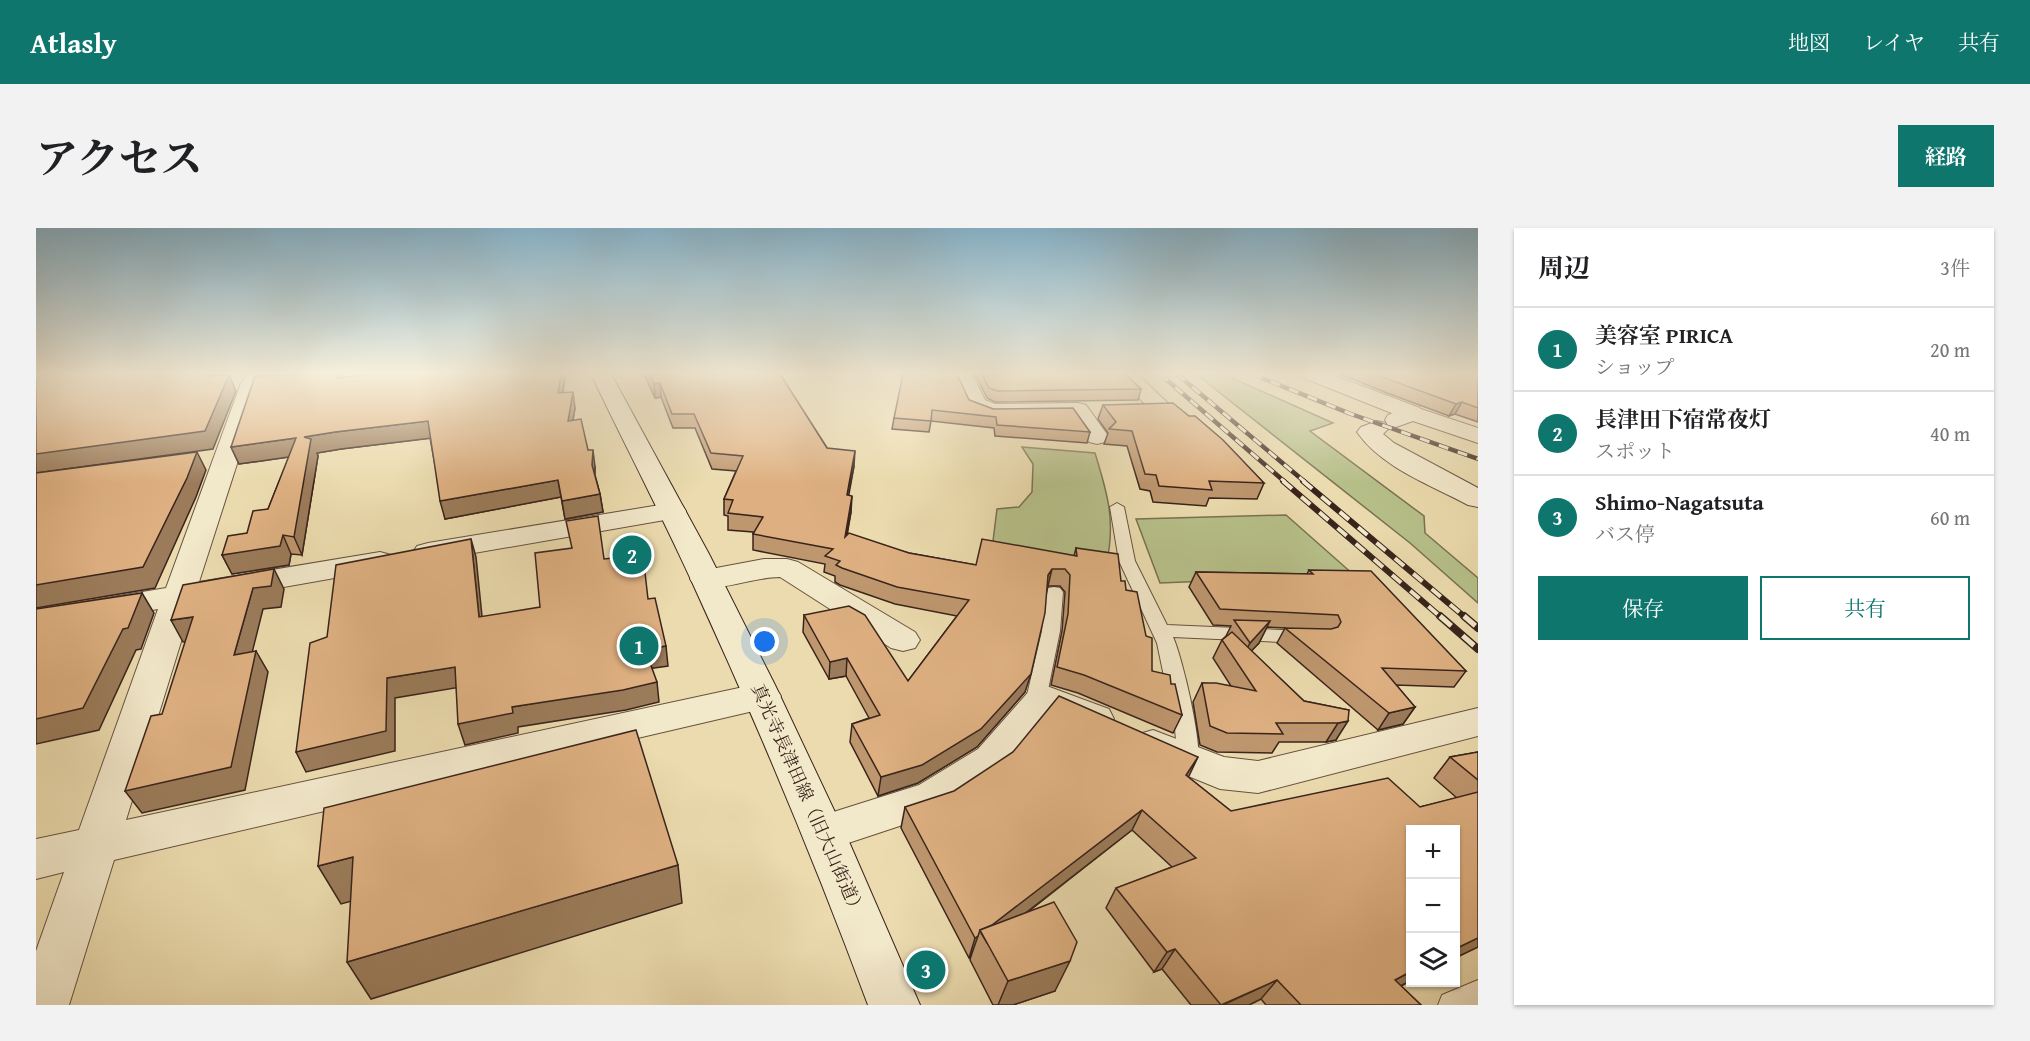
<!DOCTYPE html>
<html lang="ja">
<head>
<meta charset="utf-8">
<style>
  :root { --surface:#fff; --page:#f2f2f2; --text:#202124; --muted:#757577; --line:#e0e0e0; --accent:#0f766e }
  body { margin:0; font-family:"Gentium Book Plus","Noto Serif JP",serif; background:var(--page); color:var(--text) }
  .controls { position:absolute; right:18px; bottom:18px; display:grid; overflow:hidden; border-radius:0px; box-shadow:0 2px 4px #0004 }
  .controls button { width:54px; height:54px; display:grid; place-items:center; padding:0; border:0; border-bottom:2px solid var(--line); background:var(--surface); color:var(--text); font:30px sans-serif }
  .you { position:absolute; left:729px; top:414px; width:21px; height:21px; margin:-15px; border:4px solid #fff; border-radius:50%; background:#1a73e8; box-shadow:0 0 0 9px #1a73e833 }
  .badge { display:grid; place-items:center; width:39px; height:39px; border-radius:50%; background:var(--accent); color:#fff; font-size:20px; font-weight:700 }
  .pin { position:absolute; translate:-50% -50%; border:3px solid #fff; box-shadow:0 2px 6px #0006 }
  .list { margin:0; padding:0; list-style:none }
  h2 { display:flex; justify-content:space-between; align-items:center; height:78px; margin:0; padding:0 24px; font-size:26px }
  h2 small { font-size:20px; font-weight:400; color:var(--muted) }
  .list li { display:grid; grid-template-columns:39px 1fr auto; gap:18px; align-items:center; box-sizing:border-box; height:84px; padding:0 24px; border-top:2px solid var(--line) }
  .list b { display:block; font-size:22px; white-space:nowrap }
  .list p { margin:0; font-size:20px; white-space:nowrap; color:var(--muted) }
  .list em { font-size:20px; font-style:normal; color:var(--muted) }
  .actions { display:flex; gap:12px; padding:18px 24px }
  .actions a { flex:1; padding:14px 0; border:2px solid var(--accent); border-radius:0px; text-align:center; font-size:21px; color:var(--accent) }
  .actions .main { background:var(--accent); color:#fff }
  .icon { flex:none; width:33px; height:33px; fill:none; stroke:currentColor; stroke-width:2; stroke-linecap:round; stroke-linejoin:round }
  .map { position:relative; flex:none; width:1442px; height:777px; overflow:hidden; border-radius:0px }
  header { display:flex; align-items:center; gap:36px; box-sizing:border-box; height:84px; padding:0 30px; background:var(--accent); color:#fff }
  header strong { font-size:28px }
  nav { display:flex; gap:33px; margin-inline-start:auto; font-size:21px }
  .intro { display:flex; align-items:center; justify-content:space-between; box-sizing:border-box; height:144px; padding:0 36px }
  h1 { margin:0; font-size:42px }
  .button { padding:15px 27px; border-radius:0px; background:var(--accent); color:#fff; font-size:21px; font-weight:700 }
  main { display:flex; gap:36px; padding:0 36px }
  aside { flex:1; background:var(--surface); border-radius:0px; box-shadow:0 2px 4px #0004 }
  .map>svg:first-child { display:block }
</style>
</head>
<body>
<header>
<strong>Atlasly</strong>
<nav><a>地図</a><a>レイヤ</a><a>共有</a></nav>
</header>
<div class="intro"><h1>アクセス</h1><a class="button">経路</a></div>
<main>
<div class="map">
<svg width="1442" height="777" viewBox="0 0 1442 777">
  <rect width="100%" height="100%" fill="#ebdbae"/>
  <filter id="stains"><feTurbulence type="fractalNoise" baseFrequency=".00333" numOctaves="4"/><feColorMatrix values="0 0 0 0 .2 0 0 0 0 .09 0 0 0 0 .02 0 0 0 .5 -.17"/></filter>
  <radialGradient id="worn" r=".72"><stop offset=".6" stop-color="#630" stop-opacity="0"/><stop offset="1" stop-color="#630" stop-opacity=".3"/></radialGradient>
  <g fill="#b7c08a" stroke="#787253" stroke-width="1.5">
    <polygon points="1160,146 1187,146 1297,195 1274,203 1388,288 1389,305 1442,350 1442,375 1374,315"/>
    <path d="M986 219 1059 225C1072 267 1080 294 1070 338L956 321 961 281 983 279 996 264 997 236Z"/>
    <polygon points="1250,287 1318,347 1124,355 1100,291"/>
  </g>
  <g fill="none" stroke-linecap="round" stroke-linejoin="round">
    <g stroke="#665240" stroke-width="2">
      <g id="service">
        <path d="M1081 275 1088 279 1099 333 1131 397 1268 403 1275 405 1277 409 1275 413 1268 415 1137 409C1146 428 1169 524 1161 539L1153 541 1145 539 1142 533 1139 501 1121 415 1083 333 1074 279Z"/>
        <polygon points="1018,359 1024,360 1027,364 1024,403 1011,467 1008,472 1001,474 994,472 991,467 1006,403 1009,364 1012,360"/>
        <polygon points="1442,752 1442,777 1402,777 1406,767"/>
      </g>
    </g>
    <g stroke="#665240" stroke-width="2">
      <g id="minor">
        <polygon points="0,146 55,146 52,150 45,152 0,156"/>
        <polygon points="212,146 232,146 227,155 163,354 344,324 355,327 359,333 355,339 344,342 157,375 90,592 726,455 739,459 745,468 739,477 726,481 78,632 33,777 0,777 0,723 28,644 0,651 0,611 43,602 122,381 0,402 0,382 130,360 205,155"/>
        <path d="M916 146H936L949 172 959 176 1042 175 1050 177 1073 209 1069 214 1061 216 1053 214 1035 189 955 190C928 183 926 170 916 146Z"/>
        <polygon points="1079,146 1101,146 1138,181 1135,186 1127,188 1119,186"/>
        <polygon points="1376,178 1442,200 1442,215 1377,193 1360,199 1352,197 1349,192 1352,187"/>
        <path d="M1341 193 1349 195 1353 200 1347 206 1358 215 1442 260V279L1432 277C1395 257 1346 240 1321 204L1325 199Z"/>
        <polygon points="636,275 646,277 650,283 646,289 392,333 381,330 377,324 381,318 392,315"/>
        <path d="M728 331H751L762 334 879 404 884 412 879 420 867 423 855 420 744 349C717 349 686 364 659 358L654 351 659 344Z"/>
        <polygon points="1008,457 1073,481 1078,491 1073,501 1059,505 1014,488 970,543 912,582 788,623 772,618 766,605 772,592 883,557 942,521 995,461"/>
        <polygon points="1442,480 1442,508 1222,565 1184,561 1103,528 1097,517 1103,506 1117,502 1188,529 1222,533"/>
      </g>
    </g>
    <g stroke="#665240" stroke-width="2">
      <polygon id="tertiary" points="1265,146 1294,146 1384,180 1387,185 1384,190 1376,192 1368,190 1268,150"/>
    </g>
    <g stroke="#39241c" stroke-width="2">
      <path id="secondary" d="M555 146H575L673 326 739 457 814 616 884 777H832C779 634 720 493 656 354 624 284 588 215 555 146Z"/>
    </g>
    <use href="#service" fill="#f2e8ca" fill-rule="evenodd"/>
    <use href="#minor" fill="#f2e8ca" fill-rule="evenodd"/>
    <use href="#tertiary" fill="#f2e8ca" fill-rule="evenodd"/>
    <use href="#secondary" fill="#f2e8ca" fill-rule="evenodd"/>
    <g stroke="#39241c" stroke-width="4.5">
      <g id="rail-far2">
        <polyline points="1124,146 1249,254"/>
        <polyline points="1141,146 1269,254"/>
        <polyline points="1216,146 1315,186 1442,231"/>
      </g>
    </g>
    <g stroke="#39241c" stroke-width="6">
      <g id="rail-far1">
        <polyline points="1247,253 1406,390"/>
        <polyline points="1267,253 1430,390"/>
      </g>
    </g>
    <g stroke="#39241c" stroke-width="8">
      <g id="rail">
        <polyline points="1404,388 1442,421"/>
        <polyline points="1428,388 1442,400"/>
      </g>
    </g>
    <use href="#rail-far2" stroke="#f2e8ca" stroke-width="3" stroke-dasharray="10" stroke-linecap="butt"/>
    <use href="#rail-far1" stroke="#f2e8ca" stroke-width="4" stroke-dasharray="12" stroke-linecap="butt"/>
    <use href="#rail" stroke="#f2e8ca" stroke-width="5" stroke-dasharray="15" stroke-linecap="butt"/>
  </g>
  <g fill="#bf976f" stroke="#39241c" stroke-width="1.5">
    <polygon points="277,146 304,146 305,150 529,149 527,165 539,180 537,192 552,222 559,239 559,247 564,266 567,284 529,291 525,269 409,291 394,210 305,221 281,225 282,228 266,327 255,326 253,337 196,346 186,327 211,305 232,281 253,229 203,236 195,219"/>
    <polygon points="608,146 744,146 791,220 818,238 812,267 815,284 811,308 873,325 940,337 1038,328 1040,320 1085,353 1090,362 1116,443 1135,456 1146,487 1137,505 1042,465 1015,457 1026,403 1029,364 1024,358 1012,358 989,464 941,519 882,555 842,568 814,514 816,496 833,490 810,448 793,451 767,404 768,387 872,453 921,388 859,376 804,357 799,354 799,348 788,344 789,336 717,322 717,304 692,302 692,288 688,287 688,271 700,243 676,241 659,200 637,200 625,169 619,170"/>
    <polygon points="939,146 1089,146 1105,161 1102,172 959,174 951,170"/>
    <polygon points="1304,146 1442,146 1442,194 1419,186 1413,188 1351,165"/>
    <polygon points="933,172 957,181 1054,204 1051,215 959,208 958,200 895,193 893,204 856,201 858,190"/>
    <polygon points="1067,177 1228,255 1221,271 1173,270 1170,278 1117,274 1114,263 1104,261 1091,218 1068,216 1072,205 1062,191"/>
    <polygon points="1273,342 1430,443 1418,459 1360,457 1379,479 1367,496 1342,502 1241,415 1249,400 1231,399 1223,415 1215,423 1268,473 1313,482 1300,512 1290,514 1243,514 1236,525 1181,524 1164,517 1157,474 1166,455 1195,458 1177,430 1186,412 1190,408 1195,398 1177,397 1153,359 1160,344 1271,346"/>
    <polygon points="1442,524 1442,719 1419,730 1419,602 1374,753 1365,758 1385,777 1230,777 1225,771 1213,777 1155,777 1126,741 1118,744 1070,680 1080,660 1136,639 1096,602 992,684 1019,763 977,777 957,777 934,732 935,728 933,730 865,600 869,579 1152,549 1195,583 1384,579 1421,570 1398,550 1414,529"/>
  </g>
  <g fill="#9b7b5a" stroke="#39241c" stroke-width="1.5">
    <polygon points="172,146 184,146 186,150 171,148"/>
    <polygon points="525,146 528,146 529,149 524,181 522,165"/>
    <polygon points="193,147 200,163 177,221 0,245 0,226"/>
    <polygon points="624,155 625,169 619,170 618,156"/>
    <polygon points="537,164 539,180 534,209 532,193"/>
    <polygon points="1426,174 1419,186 1413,188 1420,176"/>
    <polygon points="392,193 396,210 305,221 281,225 282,228 266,327 258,309 268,209 299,204"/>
    <polygon points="260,210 267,227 203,236 195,219"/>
    <polygon points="557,222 559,239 558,254 556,237"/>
    <polygon points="819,223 818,238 810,283 811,267"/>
    <polygon points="161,224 170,242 160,269 119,360 0,380 0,357"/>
    <polygon points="522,252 525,269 409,291 404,273"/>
    <polygon points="564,266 567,284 529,291 526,273"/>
    <polygon points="816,268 815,284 807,326 809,309"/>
    <polygon points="247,307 255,326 253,337 196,346 186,327"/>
    <polygon points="435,311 440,329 448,408 443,389"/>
    <polygon points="238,341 248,361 245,379 227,381 210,449 198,427 217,360"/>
    <polygon points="1016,341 1012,358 1007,364 1012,347"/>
    <polygon points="106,365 118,385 105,421 100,422 63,502 0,516 0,491"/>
    <polygon points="157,389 169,410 147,414 135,392"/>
    <polygon points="1234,393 1223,415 1202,437 1214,415"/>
    <polygon points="630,418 632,438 611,441 609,421"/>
    <polygon points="220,423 232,444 209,562 106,585 89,563"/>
    <polygon points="811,430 810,448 793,451 794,434"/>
    <polygon points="419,439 425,459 359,470 359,523 270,544 260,524 351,450"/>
    <polygon points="995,446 989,464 941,519 882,555 842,568 845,549"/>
    <polygon points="621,454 623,474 590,482 482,499 482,505 429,517 422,496 476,479"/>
    <polygon points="1379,479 1367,496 1342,502 1353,485"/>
    <polygon points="1312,493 1300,512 1290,514 1302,495"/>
    <polygon points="1162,529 1152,550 1150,547"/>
    <polygon points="1106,582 1096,602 951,715 945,705"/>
    <polygon points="317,629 338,667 305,676 282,638"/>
    <polygon points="642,637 646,675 335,771 311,734"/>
    <polygon points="942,708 935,728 933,730 939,710"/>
    <polygon points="1442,710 1442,719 1419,730 1419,721"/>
    <polygon points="1139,721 1126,741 1118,744 1131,724"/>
    <polygon points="1034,733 1019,763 977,777 962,777 972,753"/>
    <polygon points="1374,744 1374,753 1339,771 1359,752"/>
    <polygon points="1241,752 1225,771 1213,777 1187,777"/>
  </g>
  <g fill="#deb081" stroke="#39241c" stroke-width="1.5">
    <polygon points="6,146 172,146 171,148 193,147 169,203 0,226 0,151"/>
    <polygon points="277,146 303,146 301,150 336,146 525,146 522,165 537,164 532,193 545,191 552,222 557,222 556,237 564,266 526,273 522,252 404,273 392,193 299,204 268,209 275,211 258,309 247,307 244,318 186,327 192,308 211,305 217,283 232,281 260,210 195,219 219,148"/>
    <polygon points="613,146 744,146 791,220 819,223 811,267 816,268 809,309 813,305 873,325 940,337 946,311 1041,328 1040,320 1082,326 1085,353 1089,353 1090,362 1101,364 1110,408 1116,410 1116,443 1134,447 1135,456 1139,456 1146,487 1048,447 1021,439 1032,386 1034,347 1029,341 1016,341 1012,347 1009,385 995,446 945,501 886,537 845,549 816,496 844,487 811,430 794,434 768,387 813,378 829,387 872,453 933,372 861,359 806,340 800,337 804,333 789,328 797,321 717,306 727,289 692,285 697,272 688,271 707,228 675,225 658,186 636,186 624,155 618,156"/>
    <polygon points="867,146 921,146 933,172 957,181 1037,180 1054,204 961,197 960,189 896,182 895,193 858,190"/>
    <polygon points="946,146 1089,146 1105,161 962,163 953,160"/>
    <polygon points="1338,146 1442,146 1442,180 1426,174 1420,176"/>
    <polygon points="1137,175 1153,188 1159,188 1187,212 1228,255 1173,253 1176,262 1123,258 1120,247 1109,246 1096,203 1073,201 1080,194 1067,177"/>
    <polygon points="161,224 151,250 107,339 0,357 0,245"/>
    <polygon points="562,288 568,331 607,327 612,371 619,370 630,418 609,421 621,454 587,462 476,479 477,485 422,496 419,439 351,450 350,503 260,524 274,415 291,409 300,337 435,311 443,389 504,379 499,325 536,320 530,293"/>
    <polygon points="238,341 235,358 217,360 198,427 220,423 195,539 89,563 115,488 126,486 157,389 135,392 147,357"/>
    <polygon points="1273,342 1335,343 1430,443 1346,440 1379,479 1353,485 1249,400 1295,401 1302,399 1305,394 1302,387 1184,381 1160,344 1277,346"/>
    <polygon points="106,365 92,400 87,401 47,480 0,491 0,381"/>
    <polygon points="1198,392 1234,393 1214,415"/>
    <polygon points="1196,404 1268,473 1313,482 1312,493 1302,495 1240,495 1247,506 1191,505 1174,498 1166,455 1180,455 1220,463 1186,412"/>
    <polygon points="1023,468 1162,529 1150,547 1195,583 1352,550 1384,579 1442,564 1442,710 1419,721 1419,602 1374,602 1374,744 1359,752 1385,777 1265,777 1241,752 1185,777 1139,721 1131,724 1080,660 1160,630 1106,582 956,697 944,702 942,708 939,710 869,579 918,563 977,524"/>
    <polygon points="600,502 642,637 311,734 317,629 282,638 288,580"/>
    <polygon points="1442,524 1442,552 1414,529"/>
    <polygon points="1018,674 1041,714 1034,733 972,753 944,702"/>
  </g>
  <linearGradient id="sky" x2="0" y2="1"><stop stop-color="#88b7d0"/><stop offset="0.57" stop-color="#f6efdb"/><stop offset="1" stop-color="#f6efdb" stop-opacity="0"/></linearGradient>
  <rect width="1442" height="255" fill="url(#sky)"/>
  <g text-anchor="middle" stroke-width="4.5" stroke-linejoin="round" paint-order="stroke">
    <g font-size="18" fill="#39241c" stroke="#f2e8ca">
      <text transform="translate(772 572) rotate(66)" y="6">真光寺長津田線（旧大山街道）</text>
    </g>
  </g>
  <rect width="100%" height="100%" filter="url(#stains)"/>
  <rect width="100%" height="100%" fill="url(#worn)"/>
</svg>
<div class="controls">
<button>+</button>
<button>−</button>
<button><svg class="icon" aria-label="layers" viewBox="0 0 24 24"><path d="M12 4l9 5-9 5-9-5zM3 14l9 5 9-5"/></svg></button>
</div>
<div class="you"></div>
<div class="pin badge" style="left:603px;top:418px">1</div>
<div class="pin badge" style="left:596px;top:327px">2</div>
<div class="pin badge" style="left:890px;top:742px">3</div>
</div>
<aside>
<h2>周辺<small>3件</small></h2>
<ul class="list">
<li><span class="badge">1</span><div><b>美容室 PIRICA</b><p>ショップ</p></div><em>20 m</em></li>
<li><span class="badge">2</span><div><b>長津田下宿常夜灯</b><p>スポット</p></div><em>40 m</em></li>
<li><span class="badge">3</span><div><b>Shimo-Nagatsuta</b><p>バス停</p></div><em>60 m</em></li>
</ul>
<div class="actions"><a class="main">保存</a><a>共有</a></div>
</aside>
</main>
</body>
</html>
